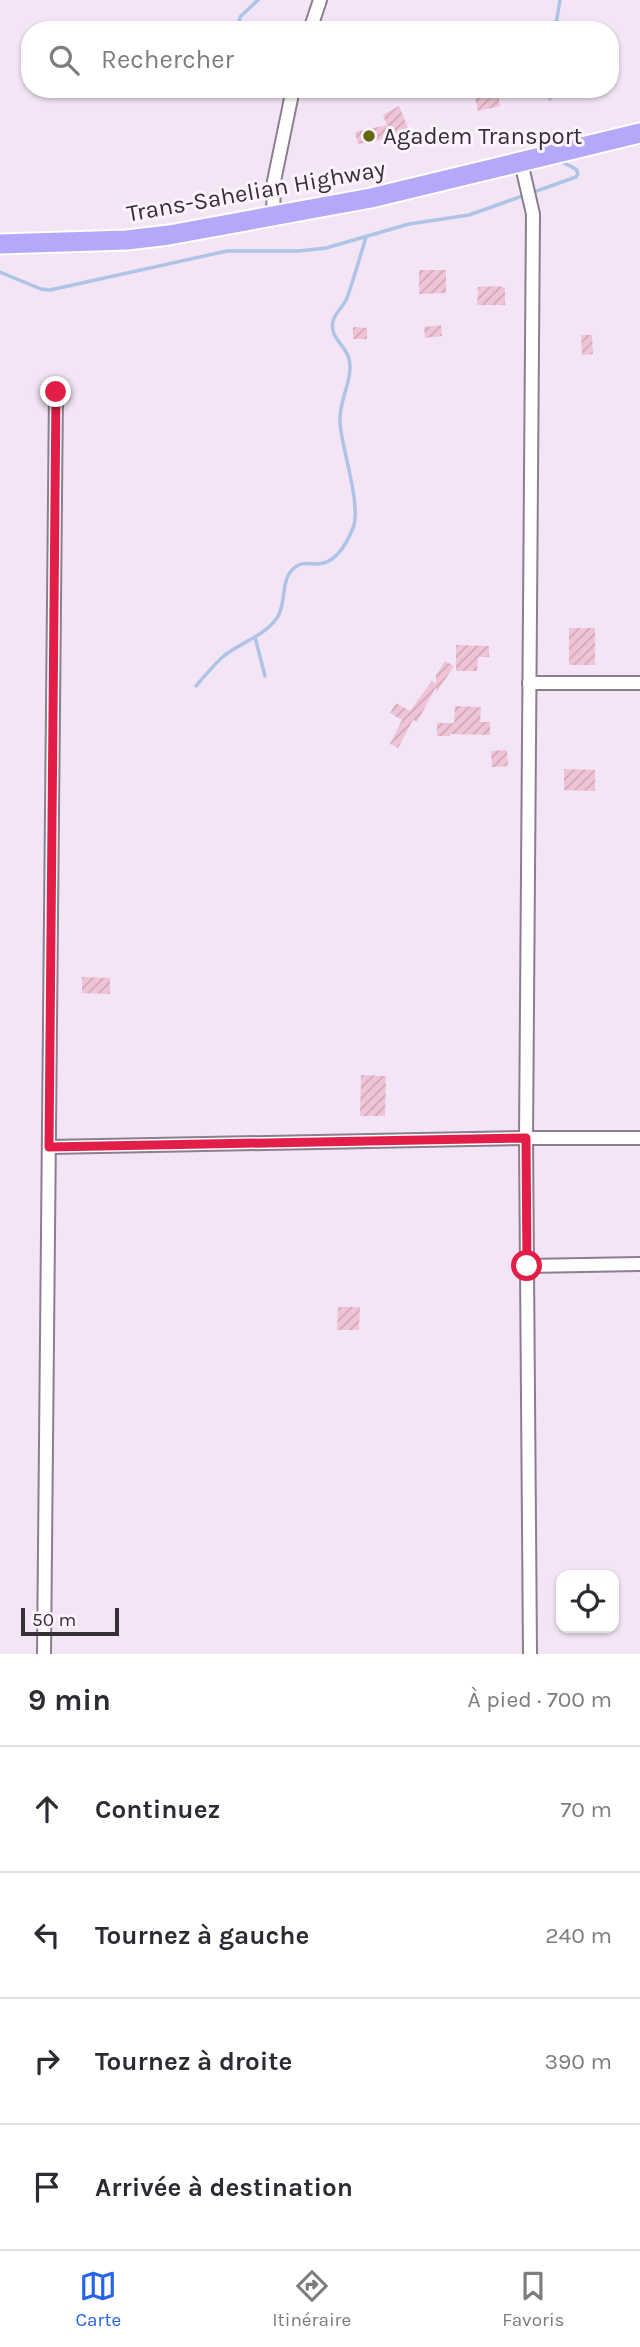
<!DOCTYPE html>
<html lang="fr">
<head>
<meta charset="utf-8">
<style>
  :root { --surface:#fff; --page:#f2f2f3; --text:#2b2b33; --muted:#7c7c81; --line:#e1e1e2; --accent:#2563eb }
  body { margin:0; font-family:Karla,sans-serif; background:var(--page); color:var(--text) }
  .controls { position:absolute; right:21px; bottom:21px; display:grid; overflow:hidden; border-radius:14px; box-shadow:0 2px 5px #0004 }
  .controls button { width:63px; height:63px; display:grid; place-items:center; padding:0; border:0; border-bottom:2px solid var(--line); background:var(--surface); color:var(--text); font:35px sans-serif }
  .scale { position:absolute; left:21px; bottom:18px; width:98px; box-sizing:border-box; padding-left:7px; border:4px solid #352f36; border-top:0; font-size:19px; line-height:24px; white-space:nowrap; color:#352f36; -webkit-text-stroke:5px #fcf3fe; paint-order:stroke }
  .stop { position:absolute; width:21px; height:21px; margin:-16px; border:5px solid #e11d48; border-radius:50%; background:#fff }
  .stop.end { background:#e11d48; border-color:#fff; box-shadow:0 2px 7px #0008 }
  .list { margin:0; padding:0; list-style:none }
  h2 { display:flex; justify-content:space-between; align-items:center; height:91px; margin:0; padding:0 28px; font-size:30px }
  h2 small { font-size:23px; font-weight:400; color:var(--muted) }
  .list li { display:grid; grid-template-columns:46px 1fr auto; gap:21px; align-items:center; box-sizing:border-box; height:126px; padding:0 28px; border-top:2px solid var(--line) }
  .list b { display:block; font-size:26px; white-space:nowrap }
  .list em { font-size:23px; font-style:normal; color:var(--muted) }
  .icon { flex:none; width:38px; height:38px; fill:none; stroke:currentColor; stroke-width:2; stroke-linecap:round; stroke-linejoin:round }
  .map { position:relative; flex:none; width:640px; height:1654px; overflow:hidden }
  .search { position:absolute; background:var(--surface); box-shadow:0 2px 5px #0004; left:21px; right:21px; top:21px; height:77px; display:flex; align-items:center; gap:18px; box-sizing:border-box; padding:0 24px; border-radius:28px; color:var(--muted); font-size:26px }
  .sheet { height:595px; background:var(--surface) }
  nav { display:flex; justify-content:space-around; align-items:center; box-sizing:border-box; height:98px; border-top:2px solid var(--line); background:var(--surface); font-size:19px; color:var(--muted) }
  nav a { display:grid; justify-items:center; gap:4px }
  nav .on { color:var(--accent) }
  .map>svg:first-child { display:block }
</style>
</head>
<body>
<div class="map">
<svg width="640" height="1654" viewBox="0 0 640 1654">
  <defs>
    <pattern id="building-hatch" width="6" height="6" patternUnits="userSpaceOnUse" patternTransform="scale(1.75)"><rect width="6" height="6" fill="#f0c4d6"/><path d="M-1 1l2-2M0 6l6-6M5 7l2-2" fill="none" stroke="#cea9b8"/></pattern>
  </defs>
  <rect width="100%" height="100%" fill="#f3e4f6"/>
  <g fill="none" stroke-linecap="round" stroke-linejoin="round">
    <g stroke="#adc4e7" stroke-width="3.5">
      <polyline points="238,30 240,17 258,0"/>
      <polyline points="555,30 560,0"/>
      <polyline points="549,89 550,99"/>
      <polyline points="0,272 41,289 50,290 227,251 298,251 326,248 409,224 469,215 576,177 578,174 576,169 564,163"/>
      <polyline points="255,637 265,676"/>
      <path d="M196 686C205 676 214 664 225 655 242 642 264 636 277 618 287 603 280 581 293 569 301 561 308 564 318 564 336 563 347 543 353 528 362 505 341 447 340 422 338 402 354 379 349 359 346 345 329 338 333 321 335 313 344 306 347 298 354 278 360 257 366 237"/>
    </g>
  </g>
  <g fill="url(#building-hatch)">
    <polygon points="498,93 500,106 478,111 475,98"/>
    <polygon points="399,106 408,128 393,137 358,144 355,132 387,125 383,115"/>
    <polygon points="419,270 446,270 446,293 419,294"/>
    <polygon points="499,286 505,288 505,305 477,305 478,287"/>
    <polygon points="441,325 442,336 425,338 424,327"/>
    <polygon points="353,327 367,328 367,339 353,339"/>
    <polygon points="581,335 592,335 593,354 582,355"/>
    <rect x="569" y="628" width="26" height="37"/>
    <polygon points="456,645 489,646 489,657 478,657 477,671 456,671"/>
    <polygon points="445,661 454,666 436,693 436,687 417,722 413,720 398,748 390,744 402,720 390,713 396,703 410,711 432,681 436,684 436,675"/>
    <polygon points="455,706 481,707 480,722 490,722 490,735 450,734 450,736 437,736 437,723 454,723"/>
    <polygon points="507,750 508,766 492,767 491,751"/>
    <polygon points="564,769 595,770 595,791 564,790"/>
    <polygon points="82,977 110,978 110,994 82,993"/>
    <polygon points="361,1075 386,1076 385,1116 360,1116"/>
    <polygon points="338,1307 360,1307 359,1330 337,1330"/>
  </g>
  <g fill="none" stroke-linecap="round" stroke-linejoin="round">
    <g stroke="#8b7e8e" stroke-width="16">
      <g id="minor">
        <polyline points="310,30 320,0"/>
        <polyline points="521,162 533,214 526,1138 530,1654"/>
        <polyline points="273,216 274,181 293,89"/>
        <polyline points="529,683 640,683"/>
        <polyline points="49,1147 526,1138 640,1138"/>
        <polyline points="527,1266 640,1264"/>
        <polyline points="44,1654 56,392"/>
      </g>
    </g>
    <g stroke="#fff" stroke-width="23">
      <polyline id="highway" points="0,244 127,240 169,235 371,198 640,133"/>
    </g>
    <use href="#minor" stroke="#fff" stroke-width="12"/>
    <use href="#highway" stroke="#b4a8fa" stroke-width="19"/>
  </g>
  <g fill="none" stroke-linecap="round" stroke-linejoin="round">
    <polyline stroke="#e11d48" stroke-width="9" points="56,392 49,1147 526,1138 527,1266"/>
  </g>
  <circle fill="#636a0e" stroke="#fcf3fe" stroke-width="2.5" cx="369" cy="136" r="7"/>
  <g text-anchor="middle" stroke-width="6" stroke-linejoin="round" paint-order="stroke">
    <g font-size="24" fill="#352f36" stroke="#fcf3fe" text-anchor="start">
      <text x="383" y="144">Agadem Transport</text>
    </g>
    <g font-size="24" fill="#352f36" stroke="#fcf3fe">
      <text transform="translate(256 191) rotate(-10)" y="8">Trans-Sahelian Highway</text>
    </g>
  </g>
</svg>
<div class="controls">
<button><svg class="icon" aria-label="locate" viewBox="0 0 24 24"><circle cx="12" cy="12" r="6"/><path d="M12 2v4M12 18v4M2 12h4M18 12h4"/></svg></button>
</div>
<div class="scale">50 m</div>
<div class="stop" style="left:527px;top:1266px"></div>
<div class="stop end" style="left:56px;top:392px"></div>
<div class="search"><svg class="icon" aria-label="search" viewBox="0 0 24 24"><circle cx="10" cy="10" r="6"/><path d="M15 15l6 6"/></svg>Rechercher</div>
</div>
<section class="sheet">
<h2>9 min<small>À pied · 700 m</small></h2>
<ul class="list">
<li><svg class="icon" aria-label="ahead" viewBox="0 0 24 24"><path d="M12 20V5M6 11l6-6 6 6"/></svg><div><b>Continuez</b></div><em>70 m</em></li>
<li><svg class="icon" aria-label="left" viewBox="0 0 24 24"><path d="M17 20v-9H6M10 6l-5 5 5 5"/></svg><div><b>Tournez à gauche</b></div><em>240 m</em></li>
<li><svg class="icon" aria-label="right" viewBox="0 0 24 24"><path d="M7 20v-9h11M14 6l5 5-5 5"/></svg><div><b>Tournez à droite</b></div><em>390 m</em></li>
<li><svg class="icon" aria-label="arrive" viewBox="0 0 24 24"><path d="M6 21V4h12l-3 4 3 4H6"/></svg><div><b>Arrivée à destination</b></div></li>
</ul>
</section>
<nav>
<a class="on"><svg class="icon" aria-label="map" viewBox="0 0 24 24"><path d="M3 6l6-2 6 2 6-2v14l-6 2-6-2-6 2zM9 4v14M15 6v14"/></svg>Carte</a>
<a><svg class="icon" aria-label="directions" viewBox="0 0 24 24"><path d="M12 3l9 9-9 9-9-9zM9 14v-3h6M13 9l2 2-2 2"/></svg>Itinéraire</a>
<a><svg class="icon" aria-label="saved" viewBox="0 0 24 24"><path d="M7 4h10v16l-5-4-5 4z"/></svg>Favoris</a>
</nav>
</body>
</html>
